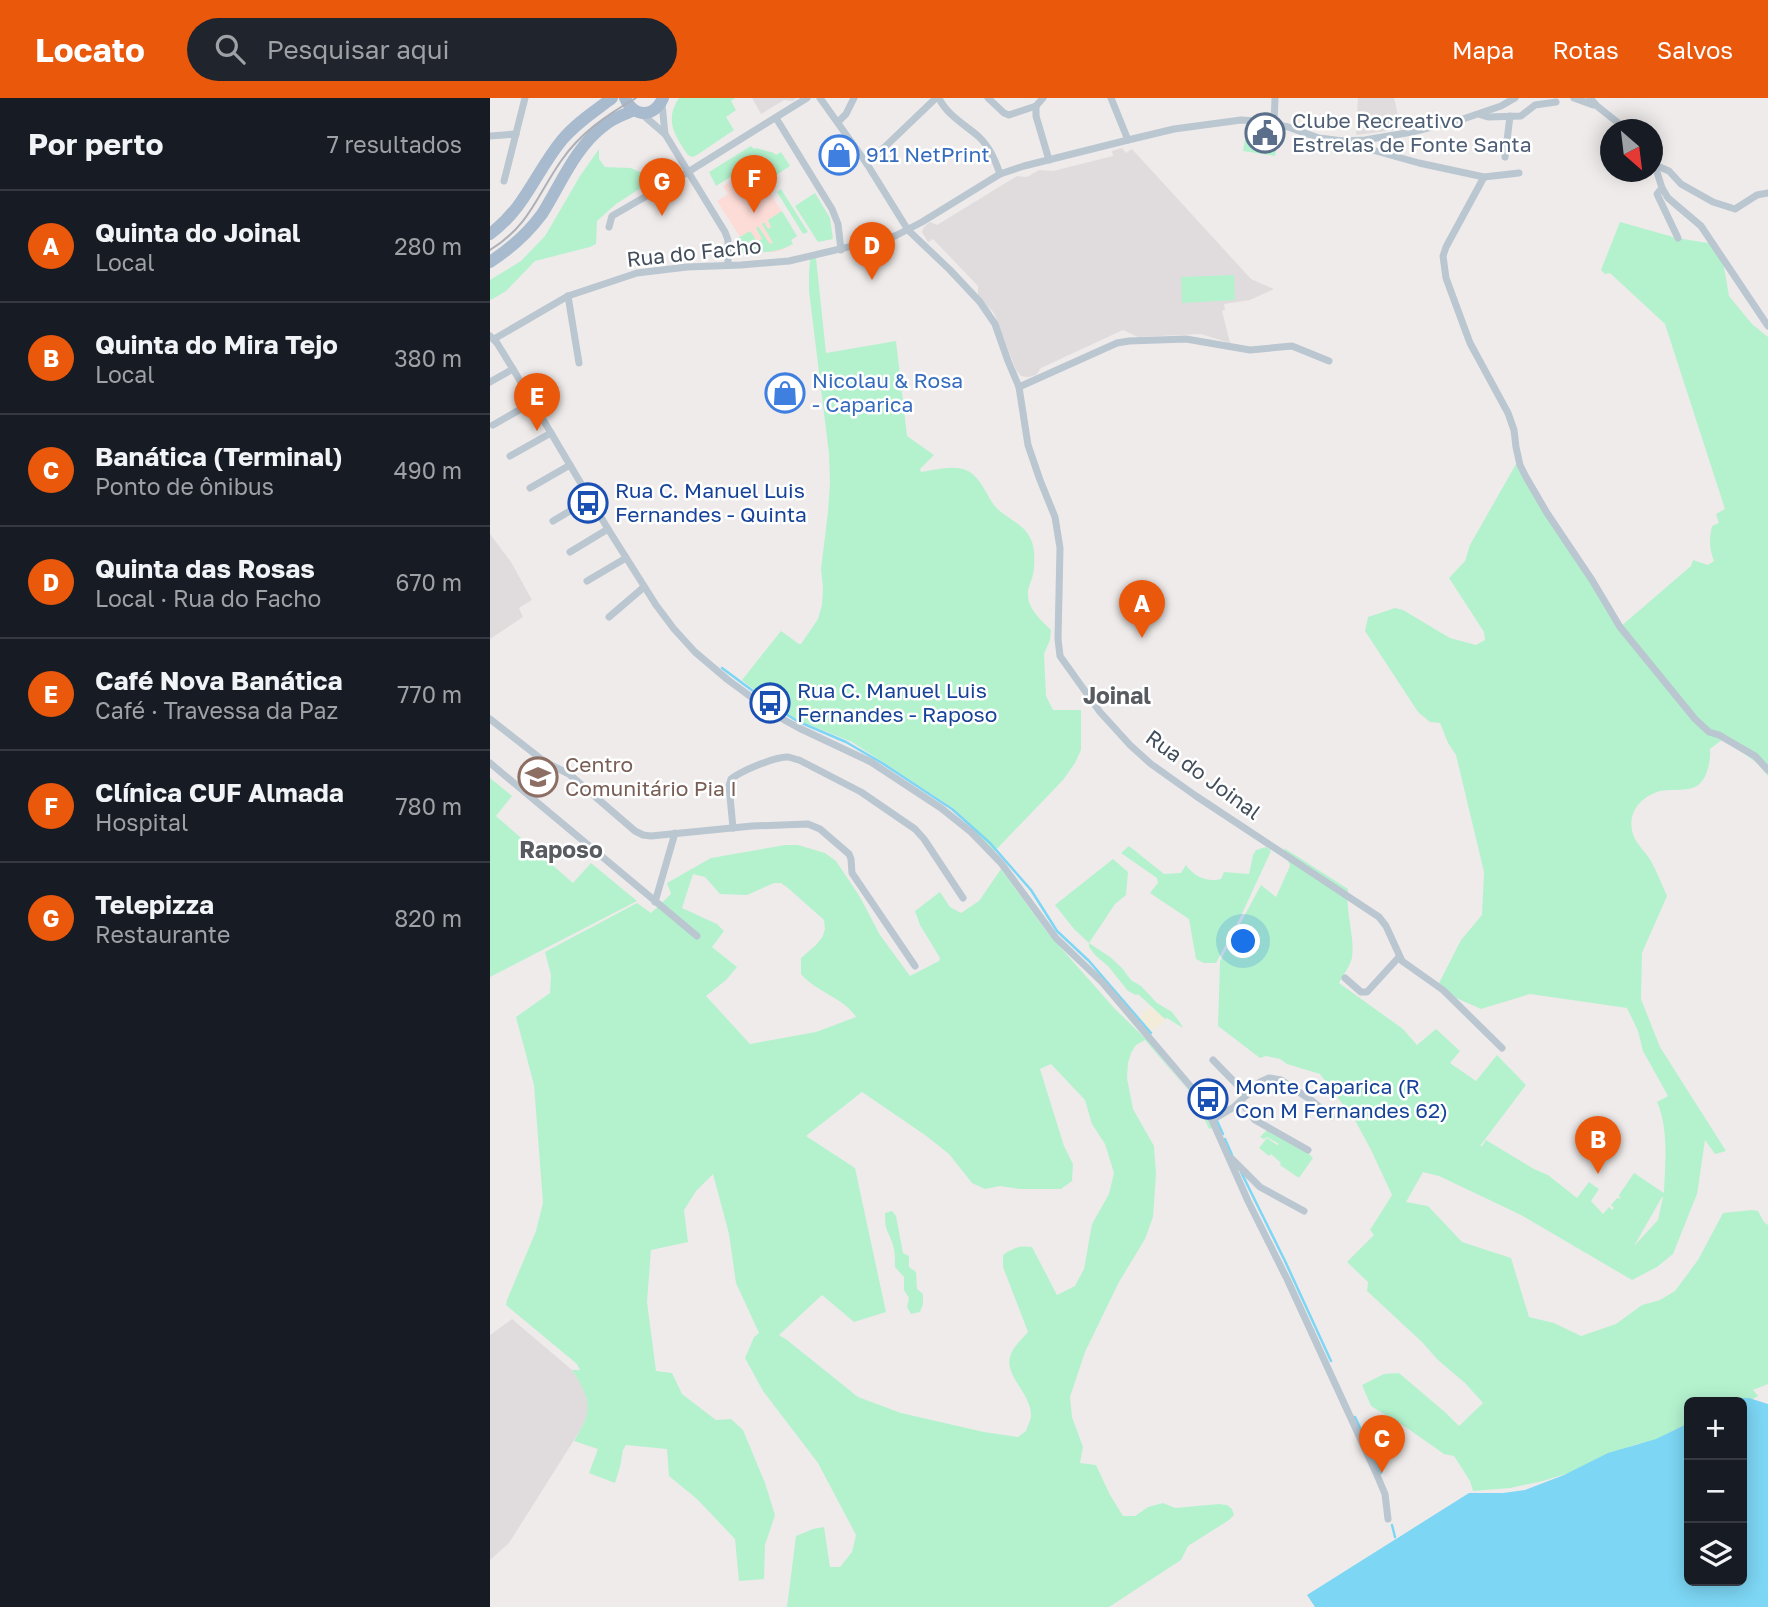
<!DOCTYPE html>
<html lang="pt">
<head>
<meta charset="utf-8">
<style>
  :root { --surface:#171b24; --page:#20242c; --text:#f1f3f6; --muted:#9ea1a6; --line:#363941; --accent:#ea580c }
  body { margin:0; font-family:"Golos Text",sans-serif; background:var(--page); color:var(--text) }
  .controls { position:absolute; right:21px; bottom:21px; display:grid; overflow:hidden; border-radius:10px; box-shadow:0 4px 18px #0003 }
  .controls button { width:63px; height:63px; display:grid; place-items:center; padding:0; border:0; border-bottom:2px solid var(--line); background:var(--surface); color:var(--text); font:35px sans-serif }
  .compass { position:absolute; left:1110px; top:21px; width:63px; height:63px; border-radius:50%; background:var(--surface); box-shadow:0 4px 18px #0003; rotate:152deg }
  .you { position:absolute; left:754px; top:844px; width:24px; height:24px; margin:-18px; border:5px solid #fff; border-radius:50%; background:#1a73e8; box-shadow:0 0 0 10px #1a73e833 }
  .badge { display:grid; place-items:center; width:46px; height:46px; border-radius:50%; background:var(--accent); color:#fff; font-size:23px; font-weight:700 }
  .pin { position:absolute; translate:-50% -58px; filter:drop-shadow(0 2px 4px #0008) }
  .pin::after { content:''; position:absolute; top:37px; width:24px; height:21px; background:inherit; clip-path:polygon(0 0,100% 0,50% 100%) }
  .list { margin:0; padding:0; list-style:none }
  h2 { display:flex; justify-content:space-between; align-items:center; height:91px; margin:0; padding:0 28px; font-size:30px }
  h2 small { font-size:23px; font-weight:400; color:var(--muted) }
  .list li { display:grid; grid-template-columns:46px 1fr auto; gap:21px; align-items:center; box-sizing:border-box; height:112px; padding:0 28px; border-top:2px solid var(--line) }
  .list b { display:block; font-size:26px; white-space:nowrap }
  .list p { margin:0; font-size:23px; white-space:nowrap; color:var(--muted) }
  .list em { font-size:23px; font-style:normal; color:var(--muted) }
  .icon { flex:none; width:38px; height:38px; fill:none; stroke:currentColor; stroke-width:2; stroke-linecap:round; stroke-linejoin:round }
  .map { position:relative; flex:none; width:1278px; height:1509px; overflow:hidden }
  header { display:flex; align-items:center; gap:42px; box-sizing:border-box; height:98px; padding:0 35px; background:var(--accent); color:#fff }
  header strong { font-size:33px }
  nav { display:flex; gap:38px; margin-inline-start:auto; font-size:24px }
  .search { width:490px; height:63px; background:var(--page); display:flex; align-items:center; gap:18px; box-sizing:border-box; padding:0 24px; border-radius:38px; color:var(--muted); font-size:26px }
  main { display:flex }
  aside { flex:1; background:var(--surface) }
  .map>svg:first-child { display:block }
</style>
</head>
<body>
<header>
<strong>Locato</strong>
<div class="search"><svg class="icon" aria-label="search" viewBox="0 0 24 24"><circle cx="10" cy="10" r="6"/><path d="M15 15l6 6"/></svg>Pesquisar aqui</div>
<nav><a>Mapa</a><a>Rotas</a><a>Salvos</a></nav>
</header>
<main>
<aside>
<h2>Por perto<small>7 resultados</small></h2>
<ul class="list">
<li><span class="badge">A</span><div><b>Quinta do Joinal</b><p>Local</p></div><em>280 m</em></li>
<li><span class="badge">B</span><div><b>Quinta do Mira Tejo</b><p>Local</p></div><em>380 m</em></li>
<li><span class="badge">C</span><div><b>Banática (Terminal)</b><p>Ponto de ônibus</p></div><em>490 m</em></li>
<li><span class="badge">D</span><div><b>Quinta das Rosas</b><p>Local · Rua do Facho</p></div><em>670 m</em></li>
<li><span class="badge">E</span><div><b>Café Nova Banática</b><p>Café · Travessa da Paz</p></div><em>770 m</em></li>
<li><span class="badge">F</span><div><b>Clínica CUF Almada</b><p>Hospital</p></div><em>780 m</em></li>
<li><span class="badge">G</span><div><b>Telepizza</b><p>Restaurante</p></div><em>820 m</em></li>
</ul>
</aside>
<div class="map">
<svg width="1278" height="1509" viewBox="0 0 1278 1509">
  <rect width="100%" height="100%" fill="#efebeb"/>
  <g fill="#e0dcdd">
    <polygon points="262,0 307,0 303,3 294,2 271,16"/>
    <polygon points="868,0 904,0 911,31 866,37"/>
    <polygon points="632,50 636,55 642,51 761,181 784,191 760,202 734,206 735,212 732,213 740,245 711,236 648,239 633,232 551,270 546,277 538,279 531,278 526,272 504,215 488,198 488,188 443,141 438,144 432,134 434,129 440,124 447,127 527,78 537,79 549,72 563,73 623,58 622,53"/>
    <polygon points="0,436 21,464 42,502 29,510 33,519 0,541"/>
    <polygon points="22,1221 82,1272 95,1292 99,1313 91,1331 19,1445 0,1462 0,1237"/>
  </g>
  <polygon fill="#fddcd7" points="269,77 307,138 301,142 303,146 292,152 284,154 248,154 246,150 245,142 250,139 227,103 238,96 233,88 240,84 245,92"/>
  <g fill="#b4f2ce" fill-rule="evenodd">
    <path d="M189 0H245L241 3 246 12 236 19 244 32 207 57 202 59 198 57C185 38 174 22 189 0Z"/>
    <polygon points="756,35 788,40 785,58 753,53"/>
    <polygon points="261,48 264,51 266,50 284,55 286,57 291,54 300,68 286,77 274,58 226,88 219,74"/>
    <polygon points="109,51 109,61 115,69 141,70 165,81 126,106 107,123 106,146 100,149 45,163 16,193 1,202 0,200 0,182 31,163 55,138 90,78"/>
    <polygon points="291,91 318,134 313,136 287,94"/>
    <polygon points="325,95 340,120 343,141 328,144 305,108"/>
    <path d="M292 113 307 138 301 142 303 146C285 156 271 154 251 155L247 153 245 142 260 133 267 143 272 141 266 130 268 128 280 146 283 145 272 126 274 124 278 131 281 129 278 122Z"/>
    <path d="M1130 124 1187 140 1224 146 1232 158 1239 198 1262 226 1278 239V678L1267 665 1233 641 1220 651C1221 663 1217 684 1205 689 1193 694 1178 690 1167 694 1148 701 1137 717 1143 736 1146 746 1156 754 1161 763 1167 774 1172 787 1177 798L1152 855 1151 901 1170 949 1236 1053 1225 1056 1215 1042 1207 1096 1183 1156 1167 1169 1142 1182 1031 1117 949 1078 933 1074 916 1104 938 1108 972 1144 1021 1160 1039 1219 1064 1225 1091 1238 1126 1226 1152 1207 1170 1202 1185 1193 1208 1162 1233 1115 1262 1112 1268 1113 1274 1124 1278 1127V1286L1263 1292 1268 1298 1252 1307V1304H1199V1327L1160 1344 1147 1346 1109 1360 1085 1373 1053 1383 1020 1390 983 1393 980 1383 964 1358 954 1356 917 1330 881 1308 872 1287 894 1276 909 1275 956 1315 969 1328 993 1305 975 1285 948 1262 932 1244 877 1193 878 1184 857 1164 884 1137 880 1132 902 1097 881 1052 866 1024 830 976 797 966 790 961 776 958 770 960 728 928 730 863 771 787 786 799 800 768 794 750 858 791C855 814 865 837 862 860 860 868 853 877 849 885L913 931 927 947 946 931 970 953 960 965 986 983 1007 957 1036 987 990 1048H992L996 1042 1044 1071 1058 1077 1087 1100 1099 1084 1109 1091 1101 1103 1113 1116 1119 1109 1122 1112 1124 1110 1121 1107 1127 1100 1130 1101 1129 1097 1144 1075 1174 1095C1175 1066 1179 1031 1167 1004L1178 998 1153 953 1148 933 1137 910 1040 896 991 911 946 891 971 842 992 817 994 774 966 657 958 645 950 625 940 624 928 614 875 533 878 519 905 510 913 512 960 540 986 547 995 542 994 534 959 480 975 463 980 447 1026 366 1030 367 1130 529 1201 468 1203 462 1218 467 1224 463C1219 450 1219 441 1222 428L1229 425 1226 416 1235 411 1175 226 1120 175 1115 176 1111 172ZM1173 1099 1168 1122 1144 1148 1172 1099Z"/>
    <path d="M326 160 336 255 406 243 417 338 444 357 430 371 431 374C445 372 465 366 478 373 491 380 496 396 504 407 516 422 535 424 542 444 545 453 545 467 543 476 542 483 537 490 538 497 538 511 552 523 561 532L560 542 554 556 556 598 563 612H591V652L585 665 573 682 500 758 476 722 463 710 362 644 308 622 282 606 252 582 291 533 309 546H311L328 521 332 507 333 490 331 471 338 414 340 384 339 356 319 193V176L320 161Z"/>
    <polygon points="744,177 745,202 692,205 691,179"/>
    <polygon points="0,680 22,698 6,718 83,785 101,765 147,803 0,879"/>
    <path d="M295 747H308L335 755 346 763 370 799 390 837 420 878 449 863 450 860 430 827 425 813 450 794 460 809 471 815 489 803 511 771 557 834 624 910 657 942 706 1002 722 1030 719 1031 706 1002 655 942 646 947 641 955 638 965 637 980 643 1011 664 1048 666 1076 663 1119 655 1141 629 1184 595 1254 580 1299 582 1319 593 1349 590 1365 606 1367 620 1397 633 1418H645L658 1409 673 1405 685 1410 729 1406 737 1407 742 1411 744 1417 739 1422 698 1448 691 1462 619 1509H297L306 1438 323 1431 334 1429 340 1469H350L362 1454 366 1437 328 1365 273 1293 255 1260 264 1239 269 1235 246 1185 239 1136 223 1076 206 1093 194 1112 198 1144 161 1152 157 1204 166 1273 182 1275 192 1296 226 1322 241 1321 253 1332 275 1385 285 1417 275 1447 274 1481 249 1483 245 1441 207 1401 179 1378 177 1351 136 1347 133 1352 130 1369 125 1385 99 1375 108 1351 84 1343C103 1312 102 1303 82 1272H90L87 1266 16 1207 17 1202 46 1133 53 1105 44 987 26 919 60 895 61 877 55 854 147 805 161 815 181 796 177 785 221 760ZM203 776 215 779 230 796 257 797 284 785H291L298 790 334 822 335 831 333 838 326 847 311 860V876C326 894 354 900 366 919L326 934 260 946 216 898 236 882 247 869 222 849 234 833 227 826 192 810ZM561 966 595 1002 602 1026 615 1046 624 1075 619 1096 602 1126 594 1171 585 1188 567 1197 542 1149C530 1147 523 1150 513 1157V1169L538 1234C532 1241 524 1248 521 1256 512 1276 541 1295 541 1317 541 1322 537 1329 536 1333L528 1339 494 1334 411 1315 368 1299 297 1242 289 1237 332 1197 364 1224 396 1214 365 1070 316 1038 372 994 435 1037 459 1056 482 1085 495 1091 510 1088 530 1091H571L582 1083 583 1066 574 1048 550 971Z"/>
    <path d="M639 748 674 776 691 775 696 767C703 778 718 785 731 781L734 774 759 776 763 757 766 752 776 749 781 753 750 820 726 865H714L706 861 699 821 660 795 668 785 667 780 631 755Z"/>
    <polygon points="623,761 638,774 636,797 625,806 599,845 620,859 632,870 641,882 651,888 667,905 682,914 691,926 693,930 677,920 675,921 648,896 646,897 638,893 618,868 606,858 599,849 599,845 584,831 565,807"/>
    <polygon points="778,1031 817,1054 823,1060 809,1080 790,1067 791,1065 781,1056 779,1058 769,1050 777,1040 787,1047 789,1046 777,1039 774,1041 770,1039"/>
    <path d="M402 1113 406 1118 413 1155 419 1158V1169L426 1174 427 1191 433 1196V1206L430 1214 421 1216 417 1209 419 1200 414 1192V1179L405 1169C405 1160 405 1152 402 1144 397 1130 395 1133 395 1115Z"/>
  </g>
  <polygon fill="#f3ecd9" points="660,909 676,922 664,931 662,934 649,919"/>
  <polygon fill="#7cd6f4" points="1249,1300 1259,1300 1278,1306 1278,1509 825,1509 817,1497 979,1395 1013,1395 1035,1392 1074,1377 1118,1355 1166,1341 1199,1325 1199,1483 1252,1483 1252,1304 1242,1304"/>
  <g fill="none" stroke-linecap="round" stroke-linejoin="round">
    <g stroke="#7cd6f4" stroke-width="2.5">
      <polyline points="232,570 282,607 307,623 356,644 392,665 462,711 500,745 541,792 567,833 599,863 661,935"/>
      <polyline points="727,1023 733,1036"/>
      <polyline points="735,1041 742,1057"/>
      <polyline points="751,1074 795,1163 841,1263"/>
      <polyline points="865,1319 891,1375"/>
      <polyline points="902,1427 905,1439"/>
    </g>
    <g stroke="#bac6d0" stroke-width="7">
      <polyline points="330,0 377,66 418,132 460,172 490,204 505,226 518,263 529,289 538,347 550,382 565,419 570,450 568,541 570,558 610,614 640,647 661,666 706,698 889,819 896,828 912,863 953,892 1012,950"/>
      <path d="M449 0C456 16 475 27 488 38 500 49 505 62 510 76"/>
      <polyline points="498,0 514,15 519,17 546,8 553,0"/>
      <polyline points="621,0 638,42"/>
      <polyline points="1084,0 1103,7"/>
      <polyline points="1100,0 1107,8 1137,32"/>
      <polyline points="172,6 175,36"/>
      <polyline points="546,8 546,18 559,62"/>
      <polyline points="153,17 175,36 235,134 238,142 238,167"/>
      <polyline points="991,17 998,19 1031,18 1045,7 1066,4"/>
      <polyline points="286,20 342,111 348,126 351,152"/>
      <polyline points="348,24 356,16 364,0"/>
      <polyline points="784,26 785,0"/>
      <polyline points="0,38 26,36"/>
      <polyline points="846,45 857,50 875,50 929,65 994,79 1029,75"/>
      <polyline points="1162,58 1172,90 1178,100 1211,128 1278,228"/>
      <polyline points="1015,59 1020,18"/>
      <polyline points="377,66 446,0"/>
      <polyline points="1165,67 1179,73 1191,86 1223,104 1245,111 1267,97 1278,95"/>
      <polyline points="994,79 956,149 953,158 956,180 980,245 1018,315 1024,332 1026,349 1030,367 1036,379 1057,415 1102,482 1130,529 1205,621 1219,634 1229,637 1265,658 1278,672"/>
      <polyline points="14,83 35,0"/>
      <polyline points="1172,90 1167,96 1188,140"/>
      <polyline points="119,129 122,118 198,74 317,0"/>
      <polyline points="78,198 89,265"/>
      <polyline points="0,238 7,245 23,271 118,431 166,507 184,531 205,554 238,582 287,618 309,630 381,664 451,710 481,734 511,765 566,840 612,884 707,996 722,1022 758,1103 797,1181 887,1377 895,1396 898,1421"/>
      <polyline points="4,241 78,198 147,175 197,169 251,167 299,163 405,138 432,124 510,76 534,68 638,42 684,31 751,22 768,23 798,29 829,40 853,43 875,42 922,34 973,21 1011,8 1025,0"/>
      <polyline points="0,284 23,271"/>
      <polyline points="529,289 627,245 639,243 696,241 760,252 802,248 839,263"/>
      <polyline points="3,327 43,304"/>
      <polyline points="20,358 61,335"/>
      <polyline points="40,390 80,367"/>
      <polyline points="63,423 100,401"/>
      <polyline points="80,454 118,431"/>
      <polyline points="97,483 136,460"/>
      <polyline points="119,519 154,489"/>
      <polyline points="0,621 55,664 79,676 145,733 153,737 161,738 262,728 318,726 330,731 359,756 361,761 362,775 425,868"/>
      <polyline points="0,665 207,838"/>
      <path d="M243 730 239 688 241 681C251 673 284 659 297 659 301 659 304 661 309 662L371 694 425 731 434 741 473 800"/>
      <polyline points="165,804 185,735"/>
      <polyline points="855,880 871,894 877,894 909,859"/>
      <polyline points="723,962 757,997"/>
      <polyline points="751,1004 765,1022 818,1052"/>
      <polyline points="722,1022 744,1009 770,984 779,980 791,982 821,1002 841,1019"/>
      <polyline points="742,1061 770,1089 814,1113"/>
    </g>
    <g stroke="#a8bace" stroke-width="12">
      <path d="M135 0C144 20 164 20 173 0"/>
      <path d="M0 136C36 109 45 75 72 42 86 25 105 13 122 0"/>
      <path d="M0 164C20 151 38 135 52 116 71 86 85 49 115 27 123 20 134 17 144 12"/>
    </g>
    <path stroke="#adb0b7" stroke-width="2" d="M0 152C40 127 46 99 71 63 90 35 117 17 146 0"/>
  </g>
  <defs>
    <g id="civic-ring" transform="scale(2.0125)"><circle r="9.5" fill="#fff" stroke="#5c6f8a" stroke-width="1.5"/><path d="M-.6-6.5H3V-4.5H.6V-3L4-1V1h2V6H-6V1h2V-1L-.6-3ZM-1.2 2.5V6h2.4V2.5Z" fill="#5c6f8a"/></g>
    <g id="shop-ring" transform="scale(2.0125)"><circle r="9.5" fill="#fff" stroke="#3f7fe0" stroke-width="1.5"/><path d="M-5-2.5h2.3a2.7 3.5 0 0 1 5.4 0H5L5.5 6h-11ZM-1.5-2.5h3a1.5 2.3 0 0 0-3 0Z" fill="#3f7fe0"/></g>
    <g id="bus-ring" transform="scale(2.0125)"><circle r="9.5" fill="#fff" stroke="#1a4fb4" stroke-width="1.5"/><path d="M-5-6H5V4H4V6H2V4H-2V6H-4V4H-5ZM-3.5-4V0h7V-4ZM-3.5 1.2v1.5H-2V1.2ZM2 1.2v1.5H3.5V1.2Z" fill="#1a4fb4"/></g>
    <g id="school-ring" transform="scale(2.0125)"><circle r="9.5" fill="#fff" stroke="#8d6e63" stroke-width="1.5"/><path d="M0-5L7-2L0 1L-7-2ZM-4 1L0 2.5L4 1V4Q0 6-4 4Z" fill="#8d6e63"/></g>
  </defs>
  <g fill-rule="evenodd">
    <use href="#civic-ring" x="775" y="35"/>
    <use href="#shop-ring" x="349" y="57"/>
    <use href="#shop-ring" x="295" y="295"/>
    <use href="#bus-ring" x="98" y="405"/>
    <use href="#bus-ring" x="280" y="605"/>
    <use href="#school-ring" x="48" y="679"/>
    <use href="#bus-ring" x="718" y="1001"/>
  </g>
  <g text-anchor="middle" stroke-width="5" stroke-linejoin="round" paint-order="stroke">
    <g font-size="21" fill="#4e5e75" stroke="#fff" text-anchor="start">
      <text x="802" y="30">Clube Recreativo<tspan x="802" dy="24">Estrelas de Fonte Santa</tspan></text>
    </g>
    <g font-size="21" fill="#366cbe" stroke="#fff" text-anchor="start">
      <text x="376" y="64">911 NetPrint</text>
      <text x="322" y="290">Nicolau &amp; Rosa<tspan x="322" dy="24">- Caparica</tspan></text>
    </g>
    <g font-size="21" fill="#424e5b" stroke="#fff">
      <text transform="translate(204 155) rotate(-6)" y="7">Rua do Facho</text>
      <text transform="translate(713 677) rotate(36)" y="7">Rua do Joinal</text>
    </g>
    <g font-size="21" fill="#164399" stroke="#fff" text-anchor="start">
      <text x="125" y="400">Rua C. Manuel Luis<tspan x="125" dy="24">Fernandes - Quinta</tspan></text>
      <text x="307" y="600">Rua C. Manuel Luis<tspan x="307" dy="24">Fernandes - Raposo</tspan></text>
      <text x="745" y="996">Monte Caparica (R<tspan x="745" dy="24">Con M Fernandes 62)</tspan></text>
    </g>
    <g font-size="21" fill="#785e54" stroke="#fff" text-anchor="start">
      <text x="75" y="674">Centro<tspan x="75" dy="24">Comunitário Pia I</tspan></text>
    </g>
    <g font-size="23" font-weight="bold" fill="#585c61" stroke="#fff">
      <text x="627" y="606">Joinal</text>
      <text x="71" y="760">Raposo</text>
    </g>
  </g>
</svg>
<div class="controls">
<button>+</button>
<button>−</button>
<button><svg class="icon" aria-label="layers" viewBox="0 0 24 24"><path d="M12 4l9 5-9 5-9-5zM3 14l9 5 9-5"/></svg></button>
</div>
<svg class="compass" viewBox="-18 -18 36 36"><path d="M0-13l5 13h-10z" fill="#e53935"/><path d="M0 13l5-13h-10z" fill="#9ea1a6"/></svg>
<div class="you"></div>
<div class="pin badge" style="left:652px;top:540px">A</div>
<div class="pin badge" style="left:1108px;top:1076px">B</div>
<div class="pin badge" style="left:892px;top:1375px">C</div>
<div class="pin badge" style="left:382px;top:182px">D</div>
<div class="pin badge" style="left:47px;top:333px">E</div>
<div class="pin badge" style="left:264px;top:115px">F</div>
<div class="pin badge" style="left:172px;top:118px">G</div>
</div>
</main>
</body>
</html>
